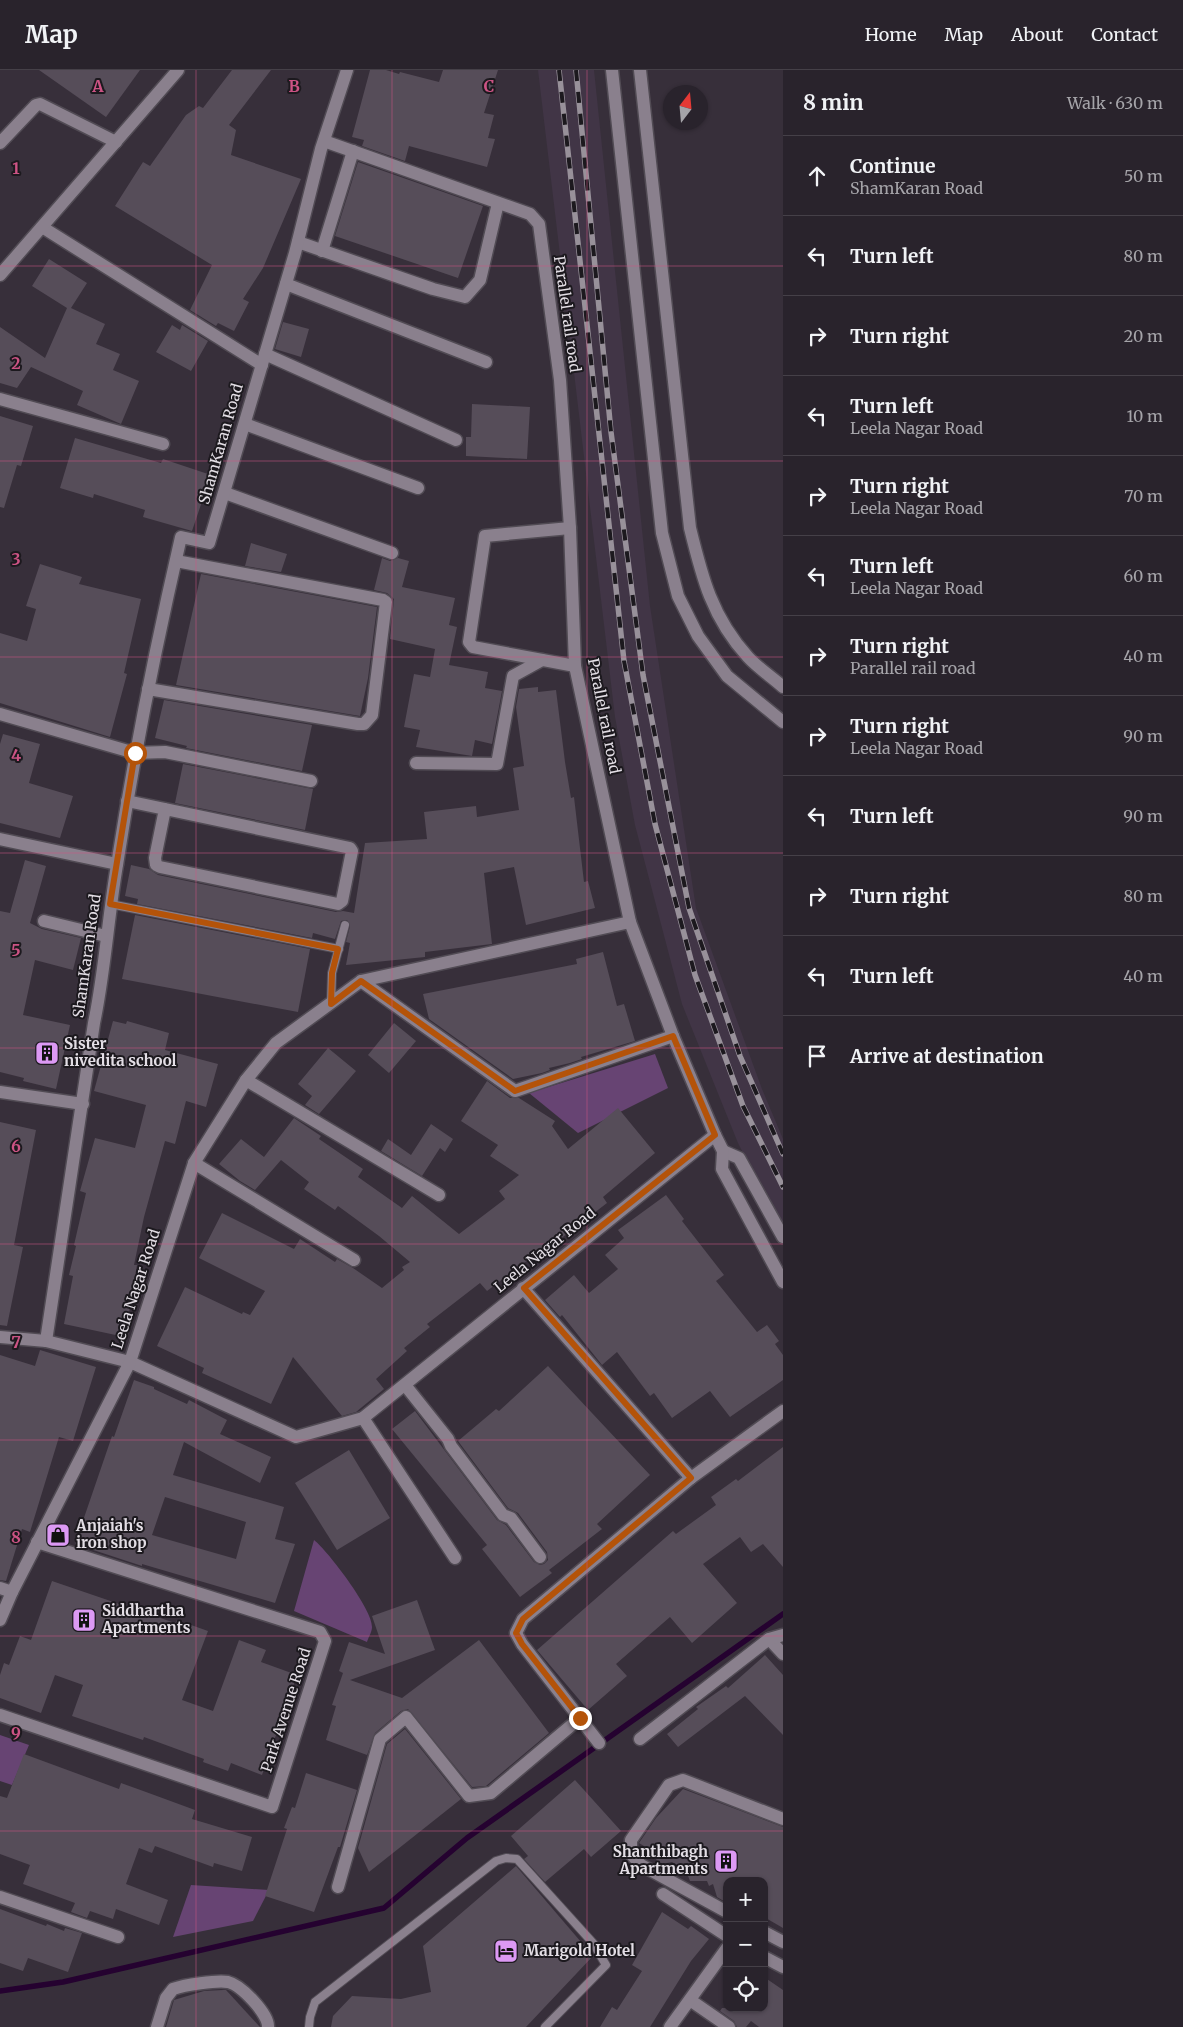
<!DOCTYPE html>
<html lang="en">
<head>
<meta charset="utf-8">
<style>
  :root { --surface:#29232c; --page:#352f38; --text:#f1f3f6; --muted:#a5a4a9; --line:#454048 }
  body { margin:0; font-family:Merriweather,serif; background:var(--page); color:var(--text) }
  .controls { position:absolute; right:15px; bottom:15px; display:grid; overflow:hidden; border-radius:10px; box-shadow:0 1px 4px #0004 }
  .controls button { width:45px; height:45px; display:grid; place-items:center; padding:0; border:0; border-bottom:1px solid var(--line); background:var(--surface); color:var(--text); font:25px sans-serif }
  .compass { position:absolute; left:663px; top:15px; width:45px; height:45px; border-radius:50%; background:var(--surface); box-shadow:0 1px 4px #0004; rotate:16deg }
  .stop { position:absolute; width:15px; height:15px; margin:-11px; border:4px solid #b45309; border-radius:50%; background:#fff }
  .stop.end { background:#b45309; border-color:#fff; box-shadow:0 1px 5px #0008 }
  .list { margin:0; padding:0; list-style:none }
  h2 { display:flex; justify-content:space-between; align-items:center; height:65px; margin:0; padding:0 20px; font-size:21px }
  h2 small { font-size:16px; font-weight:400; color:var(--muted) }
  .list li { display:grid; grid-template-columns:32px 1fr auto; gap:15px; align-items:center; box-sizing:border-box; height:80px; padding:0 20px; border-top:1px solid var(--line) }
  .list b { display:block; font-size:19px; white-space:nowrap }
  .list p { margin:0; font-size:16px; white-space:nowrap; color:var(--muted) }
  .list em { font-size:16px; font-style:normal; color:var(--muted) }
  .icon { flex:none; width:28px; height:28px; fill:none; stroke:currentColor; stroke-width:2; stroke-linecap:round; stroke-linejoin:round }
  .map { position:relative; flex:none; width:783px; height:1957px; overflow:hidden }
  header { display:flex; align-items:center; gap:30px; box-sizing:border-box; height:70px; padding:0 25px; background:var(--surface); border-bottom:1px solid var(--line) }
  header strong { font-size:24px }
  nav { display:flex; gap:28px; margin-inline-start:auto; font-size:18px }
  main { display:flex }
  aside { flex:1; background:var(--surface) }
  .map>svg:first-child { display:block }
</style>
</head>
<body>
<header>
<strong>Map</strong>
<nav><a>Home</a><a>Map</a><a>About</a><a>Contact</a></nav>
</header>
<main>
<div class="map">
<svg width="783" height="1957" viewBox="0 0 783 1957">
  <rect width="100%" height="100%" fill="#372f3a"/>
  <polygon fill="#413546" points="538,0 594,0 650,536 696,838 762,1019 783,1069 783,1163 738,1073 682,934 635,755 615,647"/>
  <g fill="#674473">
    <polygon points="655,984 668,1018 578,1063 529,1023"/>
    <path d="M314 1470C328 1481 373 1540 372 1557 372 1562 368 1568 367 1572L294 1541Z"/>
    <polygon points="0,1665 29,1675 12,1715 0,1711"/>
    <polygon points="191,1815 269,1820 253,1851 173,1867"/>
  </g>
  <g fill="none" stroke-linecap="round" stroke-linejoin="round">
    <polyline stroke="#250230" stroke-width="5.5" points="0,1921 63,1912 384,1838 467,1768 783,1544"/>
  </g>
  <g fill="#564d59" fill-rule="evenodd">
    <polygon points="39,0 140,0 106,47"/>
    <polygon points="232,0 271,0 229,55 236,60 231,85 301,109 263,198 243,229 249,232 234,261 218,253 216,256 190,240 212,195 115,136 143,92 150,96 186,45 199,36 203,38"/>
    <polygon points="370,0 386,0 399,4 400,2 439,12 443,0 498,0 484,43 494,45 488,68 495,69 487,97 409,76 405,91 362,76 364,70 352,67"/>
    <polygon points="358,92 483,136 458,208 335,166"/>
    <polygon points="49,189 87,213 71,238 105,254 96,274 120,284 113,300 139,311 121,354 77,335 83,321 31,297 17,318 0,313 0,257 45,288 67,238 32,216"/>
    <polygon points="283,252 309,259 301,287 275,279"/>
    <polygon points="172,255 180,260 182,255 208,271 191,301 156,282"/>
    <polygon points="472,334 530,337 527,389 466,386 466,367 471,367"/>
    <polygon points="0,346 33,356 21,396 17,395 4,438 0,437"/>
    <polygon points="75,368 161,393 163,389 211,405 192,461 143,447 145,440 94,424 93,428 60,418"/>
    <polygon points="251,473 287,484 281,502 245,496"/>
    <polygon points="382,488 390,491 398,488 409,491 402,517 455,528 449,555 457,557 449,595 488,602 485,618 502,621 492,674 475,670 472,686 416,677 420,660 404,657 414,604 430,607 435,579 390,569 394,529 387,523 374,520"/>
    <polygon points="40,494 82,507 79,514 141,529 124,603 127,604 110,667 0,633 0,563 27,571 36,539 26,536"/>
    <polygon points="201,504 377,537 368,608 360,646 176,615"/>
    <polygon points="538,617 538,622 556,620 565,692 571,728 574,727 584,812 588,811 595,838 526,855 514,797 484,803 492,874 425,882 425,887 346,895 350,873 346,872 350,856 347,850 341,851 335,869 313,863 312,868 137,834 138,829 125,826 131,795 149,799 158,805 336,842 343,841 354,843 365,773 427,769 424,742 476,736 477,747 519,740 513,698 524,696 516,637 519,619"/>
    <polygon points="164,630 312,655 302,701 186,678 187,676 155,668"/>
    <polygon points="3,664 40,674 29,713 73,726 60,768 0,753 0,674"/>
    <polygon points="183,694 313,719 305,760 175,733"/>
    <polygon points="25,790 46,796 30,853 42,859 81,868 73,900 35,890 23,945 70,955 56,1019 23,1011 24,1008 0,1002 0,841 10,843"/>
    <polygon points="135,845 310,879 298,942 122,909"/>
    <polygon points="603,882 617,936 624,934 635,971 581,987 582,989 570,993 549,998 550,1000 542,1003 513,1009 429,949 423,924 577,894 576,889"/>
    <polygon points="113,951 126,954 127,951 169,963 165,980 218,994 206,1037 186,1031 175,1074 165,1071 144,1147 134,1195 137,1195 125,1267 64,1254 73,1206 69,1205 76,1176 74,1175 86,1123 80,1121 95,1068 135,1078 146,1035 94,1021"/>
    <polygon points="394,953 416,971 389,1003 368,985"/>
    <polygon points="328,978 356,1001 319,1044 305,1035 312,1026 298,1014"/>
    <polygon points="487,1011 510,1028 519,1028 555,1051 552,1056 568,1079 618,1038 655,1083 603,1127 607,1133 546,1180 544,1178 487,1221 480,1213 427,1254 430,1257 404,1278 407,1281 376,1309 384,1319 356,1342 342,1346 293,1287 271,1334 202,1303 204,1298 157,1276 185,1217 242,1244 243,1242 250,1245 265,1221 199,1188 222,1143 294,1179 300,1169 335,1192 337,1189 353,1198 382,1218 404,1200 402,1197 410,1192 379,1166 338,1136 335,1140 304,1119 309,1112 281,1090 255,1120 240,1111 219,1094 241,1069 264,1087 294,1048 321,1066 319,1069 363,1099 358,1107 402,1138 412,1126 459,1164 505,1129 499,1121 519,1105 490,1086 498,1075 461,1051"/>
    <polygon points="0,1052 36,1060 14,1175 23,1177 7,1256 0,1255"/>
    <polygon points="431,1054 453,1069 445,1082 440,1078 422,1106 381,1081 388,1069 411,1085"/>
    <polygon points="666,1125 684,1149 682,1151 724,1205 716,1211 757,1262 767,1255 779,1271 775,1274 783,1285 783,1310 730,1347 710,1321 672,1348 654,1323 650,1326 617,1282 602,1295 562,1245 560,1247 545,1230 574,1205 589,1223 618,1199 605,1185 624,1168 618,1160"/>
    <polygon points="40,1280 96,1297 73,1371 59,1367 30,1462 22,1459 6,1511 0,1510 0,1285 35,1296"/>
    <polygon points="548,1296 650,1405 597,1454 602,1459 549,1500 552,1503 520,1527 482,1479 487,1475 392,1359 415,1341 497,1450 506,1455 534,1492 540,1495 544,1494 548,1490 547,1482 518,1443 508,1438 458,1371 496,1339 499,1341"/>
    <path d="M134 1310 154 1317V1319L187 1334 189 1330 227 1350 220 1364 271 1387 260 1413 184 1372 173 1405 284 1437 275 1469 295 1474 275 1533 142 1494V1496L75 1474 112 1366 114 1367ZM165 1427 246 1452 236 1489 152 1465Z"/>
    <polygon points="783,1377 783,1497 763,1474 751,1482 740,1467 703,1494 737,1533 692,1573 670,1547 616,1594 627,1606 588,1640 537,1580 673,1461 676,1464 716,1435 711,1427 736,1409 738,1411"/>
    <polygon points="349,1380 390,1448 337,1480 295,1413"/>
    <polygon points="52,1511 175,1553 177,1550 208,1561 182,1630 213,1641 239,1570 266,1580 261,1592 297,1605 262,1705 231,1693 228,1701 203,1692 204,1689 144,1667 143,1670 72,1646 83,1615 55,1605 41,1643 0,1628 0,1605 4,1593 9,1595 20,1566 31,1570"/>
    <polygon points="417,1530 435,1580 350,1610 402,1628 479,1570 549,1663 486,1716 472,1717 408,1639 401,1641 375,1663 367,1685 326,1670 336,1636 332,1635 343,1603 339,1601 349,1572 385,1584 372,1546"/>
    <polygon points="765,1585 783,1605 783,1665 745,1626 678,1677 667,1664 698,1639 696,1637 726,1616 728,1618"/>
    <polygon points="405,1659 461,1729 369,1802 358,1778 387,1674"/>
    <polygon points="24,1684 119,1719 121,1713 146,1722 195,1740 192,1749 252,1767 242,1801 214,1793 213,1797 155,1776 152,1783 139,1778 126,1814 168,1830 159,1855 116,1839 113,1849 90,1841 87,1848 71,1842 75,1833 23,1814 30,1795 0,1784 0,1726 7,1728"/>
    <polygon points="306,1703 357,1720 340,1777 338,1777 314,1842 265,1826 287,1759 284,1758 292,1737 295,1738"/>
    <polygon points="575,1710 621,1761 591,1787 584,1779 545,1812 524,1789 528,1786 511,1766"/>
    <polygon points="683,1719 783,1757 783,1858 764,1847 764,1811 727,1811 727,1833 717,1827 713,1814 709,1816 707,1811 690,1811 686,1801 683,1802 682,1798 672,1792 658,1795 654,1782 639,1773 656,1748"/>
    <polygon points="516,1796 593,1886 526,1957 331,1957 333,1946 352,1926 401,1929 431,1922 423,1876"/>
    <polygon points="0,1839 46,1856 47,1854 64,1861 65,1858 82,1863 68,1902 28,1888 23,1901 0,1893"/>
    <polygon points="662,1842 688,1859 691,1856 709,1869 691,1891 650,1957 600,1957 612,1937 617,1940 642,1901 632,1895"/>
    <polygon points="764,1907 783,1920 783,1957 759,1957 751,1951 746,1957 737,1957 734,1951 720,1941 722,1938 764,1938"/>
    <polygon points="223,1920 226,1920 260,1957 166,1957 174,1930 204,1921"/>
  </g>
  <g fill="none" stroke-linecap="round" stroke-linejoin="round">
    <g stroke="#514b54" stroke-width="10">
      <g id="service">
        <polyline points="110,834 339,879"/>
        <polyline points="331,934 332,903 345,855"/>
        <polyline points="309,1957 310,1947 315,1932 496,1791 506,1788 517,1789 593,1873 606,1895 545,1957"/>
      </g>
    </g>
    <g stroke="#514b54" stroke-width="15">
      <g id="minor">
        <polyline points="324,71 530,144 539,154 560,310 570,458 575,596 630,852 673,966 715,1065"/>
        <polyline points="0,73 36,35 40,34 116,72"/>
        <polyline points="42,157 262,295"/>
        <polyline points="298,172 433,219 465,227 480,210 498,133"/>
        <polyline points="322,181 353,81"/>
        <polyline points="286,214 486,292"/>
        <polyline points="265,284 456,370"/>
        <polyline points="0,329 163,374"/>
        <polyline points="245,354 418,418"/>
        <polyline points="225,423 392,483"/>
        <polyline points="570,458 485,466 469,572 473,577 575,596"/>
        <polyline points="148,619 358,654 364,654 372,645 386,532 383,530 176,491"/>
        <polyline points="0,644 135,683 165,682 311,711"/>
        <polyline points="416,693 497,694 513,606 542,590"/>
        <polyline points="127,731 350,778 352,781 342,831 338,834 160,797 156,795 155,788 165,739"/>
        <polyline points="0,769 117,794"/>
        <polyline points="44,851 106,866"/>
        <polyline points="361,911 515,1021 673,966"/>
        <polyline points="246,1010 439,1125"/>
        <polyline points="0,1022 83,1034"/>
        <polyline points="194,1093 354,1190"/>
        <polyline points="523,1218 691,1408"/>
        <path d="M46 1271 94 953C105 901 108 847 117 795 134 685 156 575 181 467L209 473 295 183 321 79 347 0"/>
        <polyline points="130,1292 194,1093 246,1010 276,973 361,911 630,852"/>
        <polyline points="405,1315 448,1369 451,1376 503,1445 511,1448 540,1487"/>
        <polyline points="363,1348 455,1488"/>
        <polyline points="0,1518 12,1522"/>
        <polyline points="769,1569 783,1584"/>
        <polyline points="0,1645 272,1737 325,1571 320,1562 37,1472"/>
        <polyline points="640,1669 769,1569 783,1565"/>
        <polyline points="599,1673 522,1574 516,1563 523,1549 691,1408 783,1341"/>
        <polyline points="338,1817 380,1669 406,1647 469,1726 491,1723 580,1648"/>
        <polyline points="663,1824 727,1866"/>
        <polyline points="0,1827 118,1867"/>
        <polyline points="727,1842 641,1795 631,1784 631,1770 669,1715 683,1710 783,1749"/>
        <polyline points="764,1862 783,1872"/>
        <polyline points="764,1887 783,1897"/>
        <polyline points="690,1930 729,1957"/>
        <path d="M157 1957 166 1928 173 1919C184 1915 217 1910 228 1912 241 1915 269 1944 268 1957"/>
        <polyline points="670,1957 727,1878"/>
      </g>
    </g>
    <g stroke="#514b54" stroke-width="15">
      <g id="tertiary">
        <polyline points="612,0 662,463 678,526 698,566 727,606 783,652"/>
        <path d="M640 0 690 458C702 507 712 548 748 587 758 598 772 607 783 617"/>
        <polyline points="0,205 178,0"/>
        <polyline points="723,1081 739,1088 783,1167"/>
        <polyline points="0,1267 46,1271 130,1292 296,1367 363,1348 715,1065 723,1081 722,1099 783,1212"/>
        <polyline points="0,1550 12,1522 130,1292"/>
      </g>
    </g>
    <use href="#service" stroke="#8a808d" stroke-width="8"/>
    <use href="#minor" stroke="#8a808d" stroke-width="12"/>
    <use href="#tertiary" stroke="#8a808d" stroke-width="12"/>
    <g stroke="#98919a" stroke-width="5.5">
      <g id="rail">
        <polyline points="559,0 624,591 655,754 695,905 743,1036 783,1117"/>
        <polyline points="576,0 611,362 643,605 689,838 740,986 783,1084"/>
      </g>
    </g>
    <use href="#rail" stroke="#1c191e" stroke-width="4" stroke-dasharray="11" stroke-linecap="butt"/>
  </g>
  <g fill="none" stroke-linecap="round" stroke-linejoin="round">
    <polyline stroke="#b45309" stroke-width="6" points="135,683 110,834 338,879 332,903 331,934 361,911 515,1021 673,966 715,1065 524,1218 691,1408 523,1549 516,1563 522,1574 580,1648"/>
  </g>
  <path fill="none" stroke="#cc5384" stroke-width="1" stroke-opacity="0.55" d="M196 0V1957M392 0V1957M587 0V1957M0 196H783M0 391H783M0 587H783M0 783H783M0 978H783M0 1174H783M0 1370H783M0 1566H783M0 1761H783"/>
  <defs>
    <g id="building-square" transform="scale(1.25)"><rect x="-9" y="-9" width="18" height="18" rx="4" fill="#dc99f4" stroke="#1c191e"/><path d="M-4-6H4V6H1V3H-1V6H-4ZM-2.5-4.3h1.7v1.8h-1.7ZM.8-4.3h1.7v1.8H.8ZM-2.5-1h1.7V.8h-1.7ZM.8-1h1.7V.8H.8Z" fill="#111"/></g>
    <g id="shop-square" transform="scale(1.25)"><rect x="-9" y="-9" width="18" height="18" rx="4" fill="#dc99f4" stroke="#1c191e"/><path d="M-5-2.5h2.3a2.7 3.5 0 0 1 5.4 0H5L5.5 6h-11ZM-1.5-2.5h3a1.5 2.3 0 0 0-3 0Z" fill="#111"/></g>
    <g id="hotel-square" transform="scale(1.25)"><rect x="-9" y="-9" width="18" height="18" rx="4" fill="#dc99f4" stroke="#1c191e"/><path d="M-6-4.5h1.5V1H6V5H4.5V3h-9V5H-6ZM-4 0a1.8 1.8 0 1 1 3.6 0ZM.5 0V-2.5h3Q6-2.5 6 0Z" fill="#111"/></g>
  </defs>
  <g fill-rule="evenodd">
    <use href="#building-square" x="47" y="983"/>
    <use href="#shop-square" x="58" y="1465"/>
    <use href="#building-square" x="84" y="1550"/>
    <use href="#building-square" x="726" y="1791"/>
    <use href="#hotel-square" x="506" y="1881"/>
  </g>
  <g text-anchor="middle" stroke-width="4" stroke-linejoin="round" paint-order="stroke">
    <g font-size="15" fill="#e3dee5" stroke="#1c191e">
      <text transform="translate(567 244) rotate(82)" y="5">Parallel rail road</text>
      <text transform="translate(221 374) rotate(-74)" y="5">ShamKaran Road</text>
      <text transform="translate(604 646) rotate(79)" y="5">Parallel rail road</text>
      <text transform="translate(87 886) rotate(-82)" y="5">ShamKaran Road</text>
      <text transform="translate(545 1180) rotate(-39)" y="5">Leela Nagar Road</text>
      <text transform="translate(136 1219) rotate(-72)" y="5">Leela Nagar Road</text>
      <text transform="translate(286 1640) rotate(-72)" y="5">Park Avenue Road</text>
    </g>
    <g font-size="15" font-weight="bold" fill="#e3dee5" stroke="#1c191e" text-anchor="start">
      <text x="64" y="979">Sister<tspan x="64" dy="17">nivedita school</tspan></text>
      <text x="76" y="1461">Anjaiah's<tspan x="76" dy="17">iron shop</tspan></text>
      <text x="102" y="1546">Siddhartha<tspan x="102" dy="17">Apartments</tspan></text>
      <text x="708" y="1787" text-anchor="end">Shanthibagh<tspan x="708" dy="17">Apartments</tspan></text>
      <text x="524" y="1886">Marigold Hotel</text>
    </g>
  </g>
  <g font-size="16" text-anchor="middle" font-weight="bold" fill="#cc5384" stroke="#1c191e" stroke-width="4" stroke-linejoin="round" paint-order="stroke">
    <text x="98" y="22">A</text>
    <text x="294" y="22">B</text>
    <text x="489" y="22">C</text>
    <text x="16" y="104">1</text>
    <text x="16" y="299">2</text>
    <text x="16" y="495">3</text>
    <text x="16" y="691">4</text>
    <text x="16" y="886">5</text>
    <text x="16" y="1082">6</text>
    <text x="16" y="1278">7</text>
    <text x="16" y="1473">8</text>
    <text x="16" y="1669">9</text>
  </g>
</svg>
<div class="controls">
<button>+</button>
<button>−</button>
<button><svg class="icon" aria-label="locate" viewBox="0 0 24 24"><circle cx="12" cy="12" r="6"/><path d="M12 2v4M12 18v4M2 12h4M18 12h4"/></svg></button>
</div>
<svg class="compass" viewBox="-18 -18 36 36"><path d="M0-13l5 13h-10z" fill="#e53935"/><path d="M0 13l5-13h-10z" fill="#a5a4a9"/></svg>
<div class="stop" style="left:135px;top:683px"></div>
<div class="stop end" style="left:580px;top:1648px"></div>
</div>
<aside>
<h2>8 min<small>Walk · 630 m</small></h2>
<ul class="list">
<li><svg class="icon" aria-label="ahead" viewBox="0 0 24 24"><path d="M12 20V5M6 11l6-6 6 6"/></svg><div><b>Continue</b><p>ShamKaran Road</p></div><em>50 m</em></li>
<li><svg class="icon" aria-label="left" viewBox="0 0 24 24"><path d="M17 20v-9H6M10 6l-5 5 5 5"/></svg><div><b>Turn left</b></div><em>80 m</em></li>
<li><svg class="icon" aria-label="right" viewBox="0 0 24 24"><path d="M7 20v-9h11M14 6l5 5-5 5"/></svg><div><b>Turn right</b></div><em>20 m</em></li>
<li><svg class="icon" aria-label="left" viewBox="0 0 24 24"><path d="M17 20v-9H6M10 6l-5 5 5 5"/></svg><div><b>Turn left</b><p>Leela Nagar Road</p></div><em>10 m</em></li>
<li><svg class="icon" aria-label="right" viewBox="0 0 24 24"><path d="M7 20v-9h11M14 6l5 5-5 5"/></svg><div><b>Turn right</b><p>Leela Nagar Road</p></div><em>70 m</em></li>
<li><svg class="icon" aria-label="left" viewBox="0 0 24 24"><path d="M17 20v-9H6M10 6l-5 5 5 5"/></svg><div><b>Turn left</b><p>Leela Nagar Road</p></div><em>60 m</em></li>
<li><svg class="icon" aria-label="right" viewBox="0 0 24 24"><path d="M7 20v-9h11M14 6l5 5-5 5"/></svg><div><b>Turn right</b><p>Parallel rail road</p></div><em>40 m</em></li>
<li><svg class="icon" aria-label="right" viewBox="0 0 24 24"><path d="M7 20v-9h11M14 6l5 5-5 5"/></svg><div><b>Turn right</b><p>Leela Nagar Road</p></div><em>90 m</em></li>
<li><svg class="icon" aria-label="left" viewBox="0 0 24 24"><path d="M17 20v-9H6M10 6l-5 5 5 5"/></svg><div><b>Turn left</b></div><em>90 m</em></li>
<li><svg class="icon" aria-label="right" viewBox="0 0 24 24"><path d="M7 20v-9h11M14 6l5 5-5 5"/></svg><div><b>Turn right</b></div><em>80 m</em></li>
<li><svg class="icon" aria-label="left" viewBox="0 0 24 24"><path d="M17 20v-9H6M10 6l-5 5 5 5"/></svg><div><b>Turn left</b></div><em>40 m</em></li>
<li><svg class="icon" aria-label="arrive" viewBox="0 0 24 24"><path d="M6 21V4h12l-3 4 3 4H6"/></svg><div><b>Arrive at destination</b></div></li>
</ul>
</aside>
</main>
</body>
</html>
